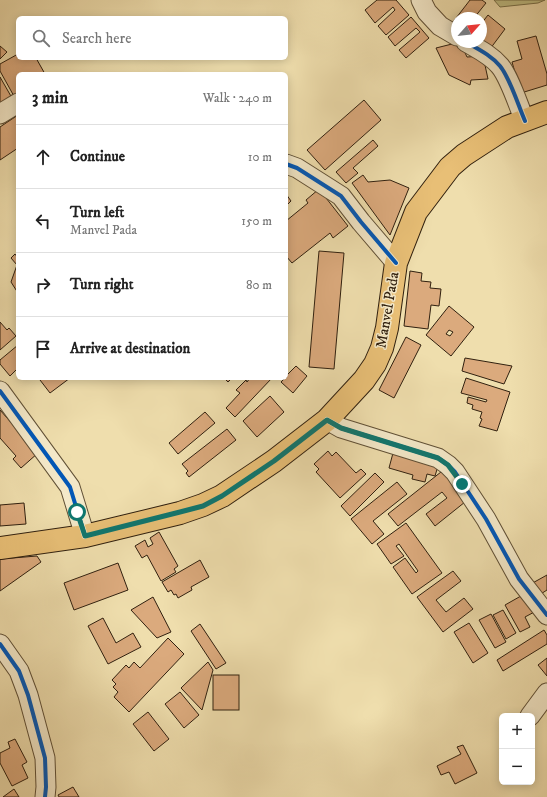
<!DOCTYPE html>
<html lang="en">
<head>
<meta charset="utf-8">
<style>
  :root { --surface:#fff; --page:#f2f2f2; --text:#222; --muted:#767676; --line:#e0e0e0 }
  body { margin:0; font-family:"IM FELL DW Pica",serif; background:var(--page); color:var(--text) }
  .controls { position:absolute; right:12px; bottom:12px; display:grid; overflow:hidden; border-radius:6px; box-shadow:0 2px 10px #0003 }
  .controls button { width:36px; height:36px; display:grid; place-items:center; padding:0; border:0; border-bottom:1px solid var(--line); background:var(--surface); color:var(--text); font:20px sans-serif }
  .compass { position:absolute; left:451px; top:12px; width:36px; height:36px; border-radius:50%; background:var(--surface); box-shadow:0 2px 10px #0003; rotate:63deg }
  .stop { position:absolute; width:12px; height:12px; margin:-9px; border:3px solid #0f766e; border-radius:50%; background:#fff }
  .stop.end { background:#0f766e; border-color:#fff; box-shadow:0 1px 4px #0008 }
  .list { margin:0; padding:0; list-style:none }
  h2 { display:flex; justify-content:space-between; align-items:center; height:52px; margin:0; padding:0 16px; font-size:17px }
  h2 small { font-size:13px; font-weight:400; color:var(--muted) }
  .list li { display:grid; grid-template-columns:26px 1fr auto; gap:12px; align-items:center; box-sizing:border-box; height:64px; padding:0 16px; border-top:1px solid var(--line) }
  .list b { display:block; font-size:15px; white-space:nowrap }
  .list p { margin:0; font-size:13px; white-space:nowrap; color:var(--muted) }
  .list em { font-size:13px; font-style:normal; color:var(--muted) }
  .icon { flex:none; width:22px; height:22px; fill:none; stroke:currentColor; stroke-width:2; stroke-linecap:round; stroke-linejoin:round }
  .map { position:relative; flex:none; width:547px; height:797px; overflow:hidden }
  .search { position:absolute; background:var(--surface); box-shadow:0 2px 10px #0003; left:16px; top:16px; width:272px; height:44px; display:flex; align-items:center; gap:10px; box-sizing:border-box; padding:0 14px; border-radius:6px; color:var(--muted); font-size:15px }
  .panel { position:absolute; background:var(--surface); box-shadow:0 2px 10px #0003; left:16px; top:72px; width:272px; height:308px; border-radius:6px }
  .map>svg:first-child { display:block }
</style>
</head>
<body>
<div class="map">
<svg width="547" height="797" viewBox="0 0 547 797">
  <rect width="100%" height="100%" fill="#efdead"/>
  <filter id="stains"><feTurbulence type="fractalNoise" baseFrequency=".005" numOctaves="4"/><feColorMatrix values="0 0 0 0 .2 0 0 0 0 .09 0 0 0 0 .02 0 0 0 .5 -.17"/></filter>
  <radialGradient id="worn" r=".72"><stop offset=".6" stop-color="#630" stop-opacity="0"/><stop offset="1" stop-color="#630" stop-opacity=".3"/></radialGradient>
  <polygon fill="#c0bf85" stroke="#78704a" points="494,0 545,0 538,3 500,7"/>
  <g fill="#dbaa7d" stroke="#30200f" fill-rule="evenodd">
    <polygon points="377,0 396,0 409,15 386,35 378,26 395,10 393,7 375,23 365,10"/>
    <polygon points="470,0 482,0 486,3 474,18 457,18 457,25 453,22"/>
    <polygon points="488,15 505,29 490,49 481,42 481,24"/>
    <polygon points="411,17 429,38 406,58 399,50 420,32 416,28 395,46 388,37"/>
    <polygon points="536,36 547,74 547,85 521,93 512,62 522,59 517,41"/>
    <polygon points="460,42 467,57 483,56 488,79 471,80 470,85 449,75 436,48"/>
    <polygon points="0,46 7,52 0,59"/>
    <polygon points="18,54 18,58 36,58 45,74 18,74 18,96 15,98 0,71 0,64"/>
    <polygon points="0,77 12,98 0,104"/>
    <polygon points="364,100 381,120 325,170 307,150"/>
    <polygon points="18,115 18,148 0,160 0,127"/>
    <polygon points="373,140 378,146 353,168 358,173 346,183 336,172"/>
    <polygon points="363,175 368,182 390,180 409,188 390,235 352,183"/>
    <polygon points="319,189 348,226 333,238 330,233 292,263 286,256 286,221 308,203 306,200"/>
    <polygon points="286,194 291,201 286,206"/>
    <polygon points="319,251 344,253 334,369 309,367"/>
    <polygon points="15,254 18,258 18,293 11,282 17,265 11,258"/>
    <polygon points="410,271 422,273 421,281 431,282 430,288 441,289 439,306 431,305 428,329 404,326"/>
    <path d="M449 306 474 327 451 356 426 335ZM449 330 453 332 450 336 446 334Z"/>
    <polygon points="0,322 7,330 9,328 16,336 0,350"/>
    <polygon points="406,337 421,345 394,398 379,390"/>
    <polygon points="18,345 18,373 16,370 10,376 0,364 0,360"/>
    <polygon points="465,358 512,366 504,384 462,371"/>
    <polygon points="296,366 307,376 293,393 281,382 285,378 286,378 286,376"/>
    <polygon points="42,378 70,378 50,393 40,380"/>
    <polygon points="224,378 232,378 228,382"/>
    <polygon points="250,378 272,378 235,417 226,408 240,393 236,390 246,380 247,382"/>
    <polygon points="466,378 510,392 497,431 479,426 482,419 480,418 482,412 472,409 473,405 467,403 468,397 486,402 487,400 461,393"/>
    <polygon points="270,396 284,412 257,437 243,421"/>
    <polygon points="0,410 38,453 21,468 13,459 16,456 0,438"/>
    <polygon points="205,412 215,423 178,454 169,443"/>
    <polygon points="227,429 236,440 189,477 186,473 188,471 182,464"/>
    <polygon points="328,451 332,456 336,452 356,473 361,469 366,474 340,498 316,472 319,469 314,464"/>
    <polygon points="393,453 438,466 435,476 427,474 425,482 412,479 413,475 389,468"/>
    <polygon points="446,468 470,498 435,526 426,514 447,498 442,492 398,526 388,514"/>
    <polygon points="375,473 384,482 350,516 341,506"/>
    <polygon points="397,482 407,494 373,521 384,534 372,544 351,519"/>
    <polygon points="24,503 26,524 0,526 0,505"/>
    <polygon points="406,523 442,573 412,594 393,567 405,558 416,573 418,571 399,544 396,546 404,556 391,564 377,544"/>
    <polygon points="159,532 178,566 174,569 176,572 161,581 147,555 142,558 135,546 145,540 148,547 153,544 150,538"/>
    <polygon points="37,556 41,562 0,591 0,559"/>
    <polygon points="200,560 209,577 191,587 192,590 178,598 176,594 174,595 171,590 168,592 162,582"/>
    <polygon points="118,563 128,590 74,610 64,583"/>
    <polygon points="453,571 461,581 436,600 446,612 464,598 473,609 443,632 417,597"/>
    <polygon points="547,575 547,590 536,597 529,585"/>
    <polygon points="528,592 538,610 525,617 530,627 520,632 505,605"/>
    <polygon points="153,597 171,632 157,638 131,610"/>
    <polygon points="503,610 516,633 506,639 493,615"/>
    <polygon points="491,614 506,642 495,648 479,620"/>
    <polygon points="103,618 116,643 133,633 141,647 108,664 88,626"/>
    <polygon points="469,623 488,653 473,663 454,632"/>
    <polygon points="200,624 226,663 216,669 191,631"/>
    <polygon points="544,630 547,635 547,644 503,671 497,660"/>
    <polygon points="168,638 184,654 129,712 114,697 118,692 113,687 116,684 112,680 126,665 129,668 134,662 140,668"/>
    <polygon points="547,658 547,676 538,665"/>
    <polygon points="208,662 213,670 202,710 181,688"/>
    <rect x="213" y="675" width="26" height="35"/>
    <polygon points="180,692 199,715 184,728 165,704"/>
    <polygon points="148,712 169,739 154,751 133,724"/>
    <polygon points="15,739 27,762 22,765 28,778 12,786 0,763 0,753 10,748 8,742"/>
    <polygon points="463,745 477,773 455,784 449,772 441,775 437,766 461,754 457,747"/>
    <polygon points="73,787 79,797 59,797 58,795"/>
    <polygon points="14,789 19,797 3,797"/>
  </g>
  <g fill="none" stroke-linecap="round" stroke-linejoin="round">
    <g stroke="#605036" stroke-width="21">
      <g id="minor">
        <polyline points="421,0 427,12 440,26 457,36"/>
        <path d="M466 42C478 49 491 55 500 66 510 78 518 105 525 121"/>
        <polyline points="0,114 18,103"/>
        <polyline points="286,164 297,168 341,196 361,222 396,263"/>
        <polyline points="0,391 70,487 85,536"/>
        <polyline points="327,420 341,428 438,458 448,465 455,472 486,519 519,579 547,615"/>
        <polyline points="0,644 19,671 28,695 45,758 46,787 45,797"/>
        <polyline points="530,716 547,693"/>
      </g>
    </g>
    <g stroke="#30200f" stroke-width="24">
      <polyline id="major" points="0,548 85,536 180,513 203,505 222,496 274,461 327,420 364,380 375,364 382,348 387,328 396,263 416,212 450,167 464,155 507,127 547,112"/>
    </g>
    <use href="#minor" stroke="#f5eaca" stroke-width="19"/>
    <use href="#major" stroke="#e8bf76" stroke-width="22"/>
    <g stroke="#f5eaca" stroke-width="6">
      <g id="cycleway">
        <path d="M466 42C478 49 491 55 500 66 510 78 518 105 525 121"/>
        <polyline points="286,164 297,168 341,196 361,222 396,263"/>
        <polyline points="0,391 70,487 85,536"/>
        <polyline points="327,420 341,428 438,458 448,465 455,472 486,519 519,579 547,615"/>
        <polyline points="0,644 19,671 28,695 45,758 46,787 45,797"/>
      </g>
    </g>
    <use href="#cycleway" stroke="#0057b8" stroke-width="4"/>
  </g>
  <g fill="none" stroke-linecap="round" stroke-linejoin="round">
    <polyline stroke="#0f766e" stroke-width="5" points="77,512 85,536 180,512 203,506 222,496 274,461 327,420 341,428 438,458 448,465 462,484"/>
  </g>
  <g text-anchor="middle" stroke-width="3" stroke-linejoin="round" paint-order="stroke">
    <g font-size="15" fill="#30200f" stroke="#f5eaca">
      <text transform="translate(387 310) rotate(-80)" y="5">Manvel Pada</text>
    </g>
  </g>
  <rect width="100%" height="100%" filter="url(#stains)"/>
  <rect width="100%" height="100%" fill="url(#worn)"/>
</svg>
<div class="controls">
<button>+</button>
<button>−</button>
</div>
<svg class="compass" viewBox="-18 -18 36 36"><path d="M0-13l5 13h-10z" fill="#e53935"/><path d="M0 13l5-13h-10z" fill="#767676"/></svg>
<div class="stop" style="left:77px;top:512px"></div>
<div class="stop end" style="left:462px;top:484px"></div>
<div class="search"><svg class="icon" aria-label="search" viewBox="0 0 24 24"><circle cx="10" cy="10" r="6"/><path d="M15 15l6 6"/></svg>Search here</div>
<section class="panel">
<h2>3 min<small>Walk · 240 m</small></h2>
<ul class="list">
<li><svg class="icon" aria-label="ahead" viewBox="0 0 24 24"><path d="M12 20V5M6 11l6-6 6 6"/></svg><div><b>Continue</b></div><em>10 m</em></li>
<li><svg class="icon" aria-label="left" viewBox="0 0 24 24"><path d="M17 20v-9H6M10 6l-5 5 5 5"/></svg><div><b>Turn left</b><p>Manvel Pada</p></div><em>150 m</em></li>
<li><svg class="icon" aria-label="right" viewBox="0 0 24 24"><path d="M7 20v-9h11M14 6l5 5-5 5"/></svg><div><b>Turn right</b></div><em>80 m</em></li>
<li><svg class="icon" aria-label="arrive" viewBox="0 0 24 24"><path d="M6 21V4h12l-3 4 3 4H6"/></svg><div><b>Arrive at destination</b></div></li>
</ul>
</section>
</div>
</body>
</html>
